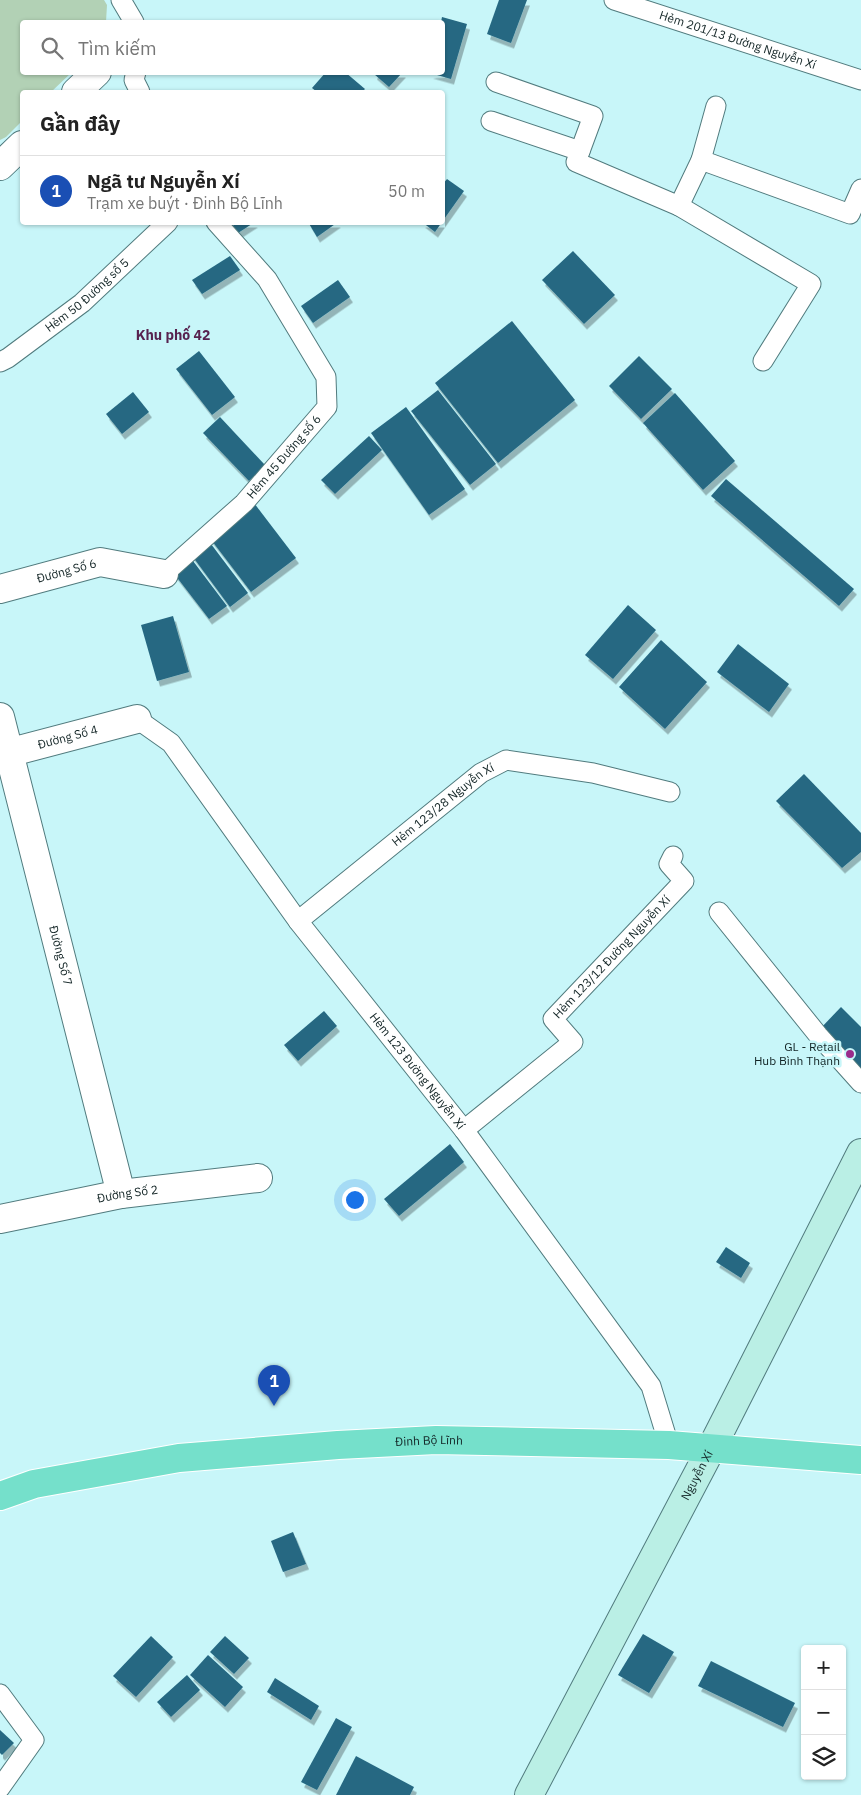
<!DOCTYPE html>
<html lang="vi">
<head>
<meta charset="utf-8">
<style>
  :root { --surface:#fff; --page:#f6f6f6; --text:#222; --muted:#767676; --line:#e0e0e0; --accent:#9a2c8b }
  body { margin:0; font-family:"IBM Plex Sans",sans-serif; background:var(--page); color:var(--text) }
  .controls { position:absolute; right:15px; bottom:15px; display:grid; overflow:hidden; border-radius:5px; box-shadow:0 1px 4px #0004 }
  .controls button { width:45px; height:45px; display:grid; place-items:center; padding:0; border:0; border-bottom:1px solid var(--line); background:var(--surface); color:var(--text); font:25px sans-serif }
  .you { position:absolute; left:354px; top:1199px; width:18px; height:18px; margin:-12px; border:4px solid #fff; border-radius:50%; background:#1a73e8; box-shadow:0 0 0 8px #1a73e833 }
  .badge { display:grid; place-items:center; width:32px; height:32px; border-radius:50%; background:var(--accent); color:#fff; font-size:16px; font-weight:700 }
  .pin { position:absolute; translate:-50% -41px; filter:drop-shadow(0 1px 2px #0008) }
  .pin::after { content:''; position:absolute; top:26px; width:18px; height:15px; background:inherit; clip-path:polygon(0 0,100% 0,50% 100%) }
  .list { margin:0; padding:0; list-style:none }
  h2 { display:flex; justify-content:space-between; align-items:center; height:65px; margin:0; padding:0 20px; font-size:21px }
  h2 small { font-size:16px; font-weight:400; color:var(--muted) }
  .list li { display:grid; grid-template-columns:32px 1fr auto; gap:15px; align-items:center; box-sizing:border-box; height:70px; padding:0 20px; border-top:1px solid var(--line) }
  .list b { display:block; font-size:19px; white-space:nowrap }
  .list p { margin:0; font-size:16px; white-space:nowrap; color:var(--muted) }
  .list em { font-size:16px; font-style:normal; color:var(--muted) }
  .icon { flex:none; width:28px; height:28px; fill:none; stroke:currentColor; stroke-width:2; stroke-linecap:round; stroke-linejoin:round }
  .map { position:relative; flex:none; width:861px; height:1795px; overflow:hidden }
  .search { position:absolute; background:var(--surface); box-shadow:0 1px 4px #0004; left:20px; top:20px; width:425px; height:55px; display:flex; align-items:center; gap:12px; box-sizing:border-box; padding:0 18px; border-radius:5px; color:var(--muted); font-size:19px }
  .panel { position:absolute; background:var(--surface); box-shadow:0 1px 4px #0004; left:20px; top:90px; width:425px; height:135px; border-radius:5px }
  .map>svg:first-child { display:block }
</style>
</head>
<body>
<div class="map">
<svg width="861" height="1795" viewBox="0 0 861 1795">
  <defs>
    <filter id="shadow"><feDropShadow dx="3" dy="5.5" stdDeviation="0" flood-color="#0004"/></filter>
  </defs>
  <rect width="100%" height="100%" fill="#c8f6f9"/>
  <polygon fill="#b2d1b5" points="0,0 104,0 107,5 106,22 22,22 22,72 71,73 51,92 22,92 22,121 6,137 0,140"/>
  <g fill="#256882" filter="url(#shadow)">
    <polygon points="499,0 527,0 511,43 487,34"/>
    <polygon points="442,17 467,24 451,79 430,73 442,72 442,22 441,22"/>
    <polygon points="326,72 345,72 365,89 362,92 317,92 312,88"/>
    <polygon points="375,72 403,72 389,87 374,74"/>
    <polygon points="447,179 464,191 442,222 442,185"/>
    <polygon points="231,222 255,222 238,233"/>
    <polygon points="308,222 338,222 317,237"/>
    <polygon points="422,222 442,222 435,232"/>
    <polygon points="573,251 615,295 584,324 542,280"/>
    <polygon points="230,256 240,270 202,294 192,280"/>
    <polygon points="338,280 350,297 313,323 301,306"/>
    <polygon points="512,321 575,400 498,463 435,383"/>
    <polygon points="199,351 235,397 212,415 176,369"/>
    <polygon points="639,356 672,389 641,419 609,386"/>
    <polygon points="438,390 496,464 470,485 411,411"/>
    <polygon points="133,392 149,412 122,434 106,414"/>
    <polygon points="675,393 735,461 703,490 643,423"/>
    <polygon points="406,407 465,489 429,515 371,433"/>
    <polygon points="220,417 265,465 249,481 203,433"/>
    <polygon points="369,436 382,450 335,494 321,480"/>
    <polygon points="726,479 854,589 839,606 711,496"/>
    <polygon points="254,503 296,558 251,592 209,537"/>
    <polygon points="208,540 248,593 230,607 190,553"/>
    <polygon points="190,557 227,606 209,619 172,571"/>
    <polygon points="628,605 656,630 613,679 585,655"/>
    <polygon points="173,616 189,672 157,681 141,625"/>
    <polygon points="661,640 707,682 665,729 619,687"/>
    <polygon points="738,644 789,684 769,712 717,672"/>
    <polygon points="804,774 861,833 861,852 842,868 776,801"/>
    <polygon points="841,1007 861,1027 861,1077 819,1030"/>
    <polygon points="324,1011 337,1026 298,1061 284,1045"/>
    <polygon points="450,1144 464,1162 399,1216 384,1199"/>
    <polygon points="726,1247 750,1263 741,1278 716,1262"/>
    <polygon points="293,1532 306,1564 283,1572 271,1541"/>
    <polygon points="643,1634 674,1652 649,1693 618,1675"/>
    <polygon points="151,1636 173,1657 136,1697 113,1676"/>
    <polygon points="225,1636 249,1658 234,1674 210,1652"/>
    <polygon points="208,1655 243,1687 225,1707 190,1675"/>
    <polygon points="711,1661 795,1703 783,1727 698,1686"/>
    <polygon points="187,1675 200,1690 171,1717 157,1702"/>
    <polygon points="275,1678 319,1706 311,1720 267,1692"/>
    <polygon points="336,1718 352,1727 317,1790 301,1782"/>
    <polygon points="0,1730 14,1743 2,1755 0,1753"/>
    <polygon points="356,1756 414,1787 410,1795 336,1795"/>
  </g>
  <g fill="none" stroke-linecap="round" stroke-linejoin="round">
    <g stroke="#517b7e" stroke-width="21">
      <g id="service">
        <polyline points="121,0 134,22"/>
        <path id="s1" d="M614 0 861 80"/>
        <polyline points="136,72 134,80 140,92"/>
        <polyline points="496,82 593,116 576,162 679,206 701,160 850,214 861,189"/>
        <polyline points="491,121 580,151"/>
        <polyline points="701,160 716,106"/>
        <polyline points="679,206 811,284 763,361"/>
        <path id="s2" d="M0 362 8 358 82 303 168 222"/>
        <path id="s3" d="M164 574 244 503 327 407 326 377 267 279 216 222"/>
        <path id="s4" d="M137 719 171 743 298 921 464 1130 651 1386 669 1445"/>
        <polyline points="719,912 818,1035 861,1083"/>
        <path id="s5" d="M298 921 481 773 506 760 593 773 670 792"/>
        <path id="s6" d="M464 1130 573 1042 553 1019 684 881 669 864 673 856"/>
        <polyline points="0,1694 34,1740 0,1788"/>
      </g>
    </g>
    <g stroke="#517b7e" stroke-width="30">
      <g id="minor">
        <polyline points="76,92 97,72"/>
        <polyline points="0,166 22,145"/>
        <path id="s7" d="M0 589 100 562 164 574"/>
        <path id="s8" d="M0 717 121 1194"/>
        <path id="s9" d="M0 755 137 719"/>
        <path id="s10" d="M0 1219 121 1194 258 1178"/>
      </g>
    </g>
    <g stroke="#517b7e" stroke-width="30">
      <g id="secondary">
        <path id="s11" d="M529 1795 712 1447 861 1153"/>
      </g>
    </g>
    <g stroke="#fff" stroke-width="30">
      <g id="primary">
        <path id="s12" d="M0 1496 34 1484 179 1458 338 1445 436 1440 669 1445 861 1460"/>
      </g>
    </g>
    <use href="#service" stroke="#fff" stroke-width="19"/>
    <use href="#minor" stroke="#fff" stroke-width="28"/>
    <use href="#secondary" stroke="#baefe5" stroke-width="28"/>
    <use href="#primary" stroke="#75e0cb" stroke-width="28"/>
  </g>
  <circle fill="#9a2c8b" stroke="#c8f6f9" stroke-width="2" cx="850" cy="1054" r="5"/>
  <g text-anchor="middle" stroke-width="5" stroke-linejoin="round" paint-order="stroke">
    <g font-size="12" fill="#122425" stroke="#c8f6f9">
      <text dy="4" stroke="none"><textPath href="#s1" startOffset="130">Hẻm 201/13 Đường Nguyễn Xí</textPath></text>
      <text dy="4" stroke="none"><textPath href="#s2" startOffset="110">Hẻm 50 Đường số 5</textPath></text>
      <text dy="4" stroke="none"><textPath href="#s3" startOffset="168">Hẻm 45 Đường số 6</textPath></text>
      <text dy="4" stroke="none"><textPath href="#s7" startOffset="69">Đường Số 6</textPath></text>
      <text dy="4" stroke="none"><textPath href="#s9" startOffset="70">Đường Số 4</textPath></text>
      <text dy="4" stroke="none"><textPath href="#s5" startOffset="186">Hẻm 123/28 Nguyễn Xí</textPath></text>
      <text dy="4" stroke="none"><textPath href="#s8" startOffset="246">Đường Số 7</textPath></text>
      <text dy="4" stroke="none"><textPath href="#s6" startOffset="256">Hẻm 123/12 Đường Nguyễn Xí</textPath></text>
      <text dy="4" stroke="none"><textPath href="#s4" startOffset="452">Hẻm 123 Đường Nguyễn Xí</textPath></text>
      <text dy="4" stroke="none"><textPath href="#s10" startOffset="130">Đường Số 2</textPath></text>
      <text dy="4" stroke="none"><textPath href="#s12" startOffset="434">Đinh Bộ Lĩnh</textPath></text>
      <text dy="4" stroke="none"><textPath href="#s11" startOffset="361">Nguyễn Xí</textPath></text>
    </g>
    <g font-size="12" fill="#122425" stroke="#c8f6f9" text-anchor="end">
      <text x="840" y="1051">GL - Retail<tspan x="840" dy="14">Hub Bình Thạnh</tspan></text>
    </g>
    <g font-size="14" font-weight="bold" fill="#57224f" stroke="#c8f6f9">
      <text x="173" y="340">Khu phố 42</text>
    </g>
  </g>
</svg>
<div class="controls">
<button>+</button>
<button>−</button>
<button><svg class="icon" aria-label="layers" viewBox="0 0 24 24"><path d="M12 4l9 5-9 5-9-5zM3 14l9 5 9-5"/></svg></button>
</div>
<div class="you"></div>
<div class="pin badge" style="left:274px;top:1406px;background:#1a4fb4">1</div>
<div class="search"><svg class="icon" aria-label="search" viewBox="0 0 24 24"><circle cx="10" cy="10" r="6"/><path d="M15 15l6 6"/></svg>Tìm kiếm</div>
<section class="panel">
<h2>Gần đây<small></small></h2>
<ul class="list">
<li><span class="badge" style="background:#1a4fb4">1</span><div><b>Ngã tư Nguyễn Xí</b><p>Trạm xe buýt · Đinh Bộ Lĩnh</p></div><em>50 m</em></li>
</ul>
</section>
</div>
</body>
</html>
